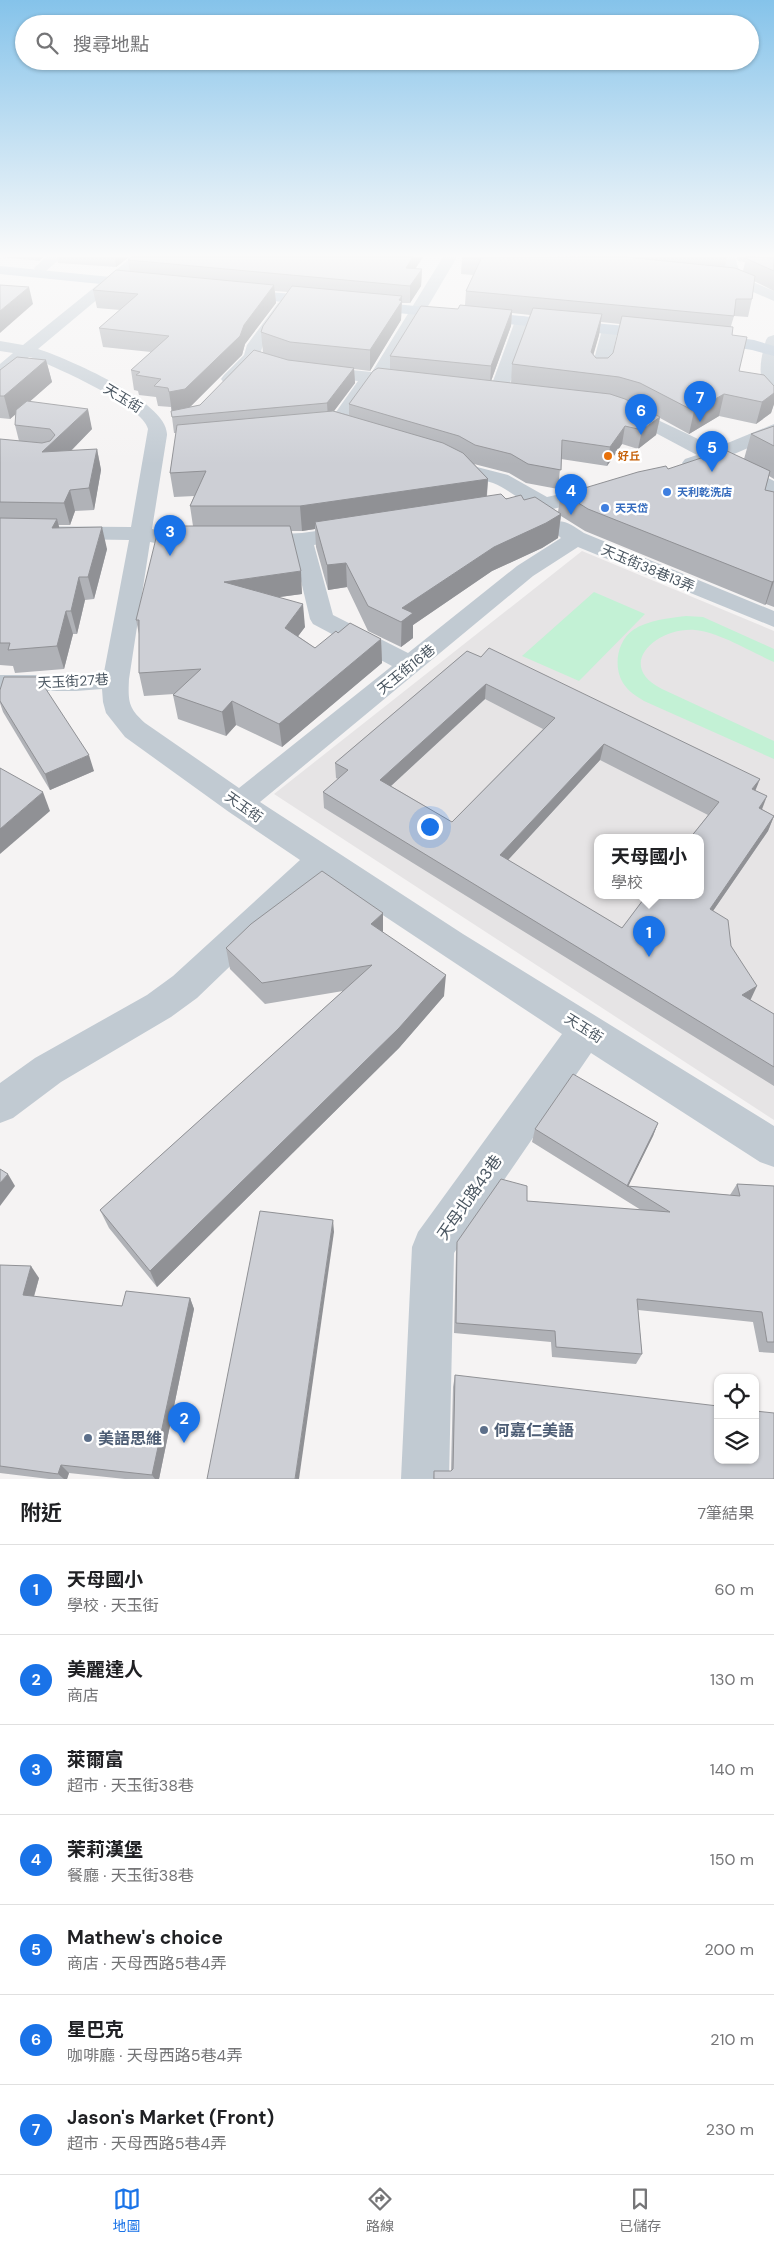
<!DOCTYPE html>
<html lang="zh-TW">
<head>
<meta charset="utf-8">
<style>
  :root { --surface:#fff; --page:#f2f2f2; --text:#202124; --muted:#757577; --line:#e0e0e0; --accent:#1a73e8 }
  body { margin:0; font-family:"DM Sans","Noto Sans TC",sans-serif; background:var(--page); color:var(--text) }
  .controls { position:absolute; right:15px; bottom:15px; display:grid; overflow:hidden; border-radius:10px; box-shadow:0 1px 4px #0004 }
  .controls button { width:45px; height:45px; display:grid; place-items:center; padding:0; border:0; border-bottom:1px solid var(--line); background:var(--surface); color:var(--text); font:25px sans-serif }
  .you { position:absolute; left:429px; top:826px; width:18px; height:18px; margin:-12px; border:4px solid #fff; border-radius:50%; background:#1a73e8; box-shadow:0 0 0 8px #1a73e833 }
  .badge { display:grid; place-items:center; width:32px; height:32px; border-radius:50%; background:var(--accent); color:#fff; font-size:16px; font-weight:700 }
  .pin { position:absolute; translate:-50% -41px; filter:drop-shadow(0 1px 2px #0008) }
  .pin::after { content:''; position:absolute; top:26px; width:18px; height:15px; background:inherit; clip-path:polygon(0 0,100% 0,50% 100%) }
  .popup { position:absolute; left:594px; top:834px; width:110px; height:65px; box-sizing:border-box; display:grid; place-content:center; border-radius:10px; background:var(--surface); filter:drop-shadow(0 1px 4px #0005); font-size:16px; white-space:nowrap; color:var(--muted) }
  .popup b { font-size:19px; color:var(--text) }
  .popup::after { content:''; position:absolute; left:50%; top:100%; margin-left:-10px; border:10px solid transparent; border-top-color:var(--surface) }
  .list { margin:0; padding:0; list-style:none }
  h2 { display:flex; justify-content:space-between; align-items:center; height:65px; margin:0; padding:0 20px; font-size:21px }
  h2 small { font-size:16px; font-weight:400; color:var(--muted) }
  .list li { display:grid; grid-template-columns:32px 1fr auto; gap:15px; align-items:center; box-sizing:border-box; height:90px; padding:0 20px; border-top:1px solid var(--line) }
  .list b { display:block; font-size:19px; white-space:nowrap }
  .list p { margin:0; font-size:16px; white-space:nowrap; color:var(--muted) }
  .list em { font-size:16px; font-style:normal; color:var(--muted) }
  .icon { flex:none; width:28px; height:28px; fill:none; stroke:currentColor; stroke-width:2; stroke-linecap:round; stroke-linejoin:round }
  .map { position:relative; flex:none; width:774px; height:1479px; overflow:hidden }
  .search { position:absolute; background:var(--surface); box-shadow:0 1px 4px #0004; left:15px; right:15px; top:15px; height:55px; display:flex; align-items:center; gap:12px; box-sizing:border-box; padding:0 18px; border-radius:28px; color:var(--muted); font-size:19px }
  .sheet { height:695px; background:var(--surface) }
  nav { display:flex; justify-content:space-around; align-items:center; box-sizing:border-box; height:70px; border-top:1px solid var(--line); background:var(--surface); font-size:14px; color:var(--muted) }
  nav a { display:grid; justify-items:center; gap:2px }
  nav .on { color:var(--accent) }
  .map>svg:first-child { display:block }
</style>
</head>
<body>
<div class="map">
<svg width="774" height="1479" viewBox="0 0 774 1479">
  <rect width="100%" height="100%" fill="#f5f3f3"/>
  <path fill="#e6e4e5" fill-rule="evenodd" d="M582 551 774 631V1120L274 794ZM598 838H700V896H598Z"/>
  <g fill="#c3f1d5">
    <polygon points="594,592 645,614 579,681 522,656"/>
    <path d="M686 616 703 617 774 649V662C751 652 719 632 695 630 657 627 614 665 662 689L774 741V759L644 701C636 696 628 691 623 683 613 667 617 641 633 630 648 620 669 618 686 616Z"/>
  </g>
  <g fill="none" stroke-linecap="round" stroke-linejoin="round">
    <g fill="#c1cad2" fill-rule="evenodd">
      <polygon points="46,257 62,257 46,271 36,271 34,268"/>
      <path d="M132 257H148L38 349C66 358 169 402 167 435L152 529 168 532 171 537 168 542 160 544 150 542 129 679C128 701 128 708 145 723L239 788 392 666 313 624 310 619 293 547 255 548 247 546 244 541 247 536 302 533 352 526 360 527 363 532 360 537 314 545 333 615 408 653 517 566 561 538 549 527 552 522C566 519 573 526 584 533L774 611V627L578 547 533 576 260 802 463 934 774 1126V1167L760 1162 591 1053 454 1253 449 1479H401L412 1247 418 1232 562 1034 324 876 197 998 171 1017 61 1082 13 1118 0 1123V1083L35 1058 147 995 173 976 300 860 229 812 125 737 106 713 103 702 102 689 76 691H0V675H76L104 672 129 540 0 538V526L131 527 148 429C144 406 55 367 33 358L29 357 6 376 0 377V364L13 353 0 351V341L23 345Z"/>
      <path d="M443 257H457L388 374 411 377 414 381 411 385C398 388 385 381 372 387L342 430 335 432 328 430 326 426 358 381 319 377 313 376 310 372 313 368 319 367 372 372Z"/>
      <polygon points="721,257 735,257 741,277 774,291 774,301 730,282"/>
      <polygon points="283,301 288,303 291,306 263,345 258,361 236,383 224,383 221,379 224,375 244,355 247,345 278,303"/>
      <polygon points="523,316 529,318 531,321 507,392 504,396 492,396 489,392 515,321 517,318"/>
      <polygon points="610,325 616,327 618,330 608,374 605,378 593,378 590,374 602,330 604,327"/>
      <path d="M774 335V394L768 393C756 376 761 358 766 340L768 337Z"/>
      <polygon points="626,405 696,438 713,449 774,424 774,437 727,457 774,481 774,495 727,474 710,463 692,469 685,467 682,463 685,459 697,455 620,414 617,410 620,406"/>
      <path d="M449 455 473 466 508 475 547 497 596 486 603 488 606 492 603 496 596 498C572 504 524 519 501 513L498 509 501 505 523 501C514 495 503 487 493 483 476 477 450 477 439 461L442 457Z"/>
    </g>
    <g fill="#b3c2d1" fill-rule="evenodd">
      <polygon points="0,266 141,280 148,284 141,288 0,274"/>
      <polygon points="239,290 321,296 326,298 329,301 326,304 321,306 234,297 232,294 234,291"/>
      <polygon points="363,301 657,329 663,331 665,334 663,337 657,339 358,309 355,306 358,303"/>
      <polygon points="709,334 754,340 774,346 774,356 752,350 703,342 701,339 703,336"/>
    </g>
  </g>
  <g fill="#b0b2b7" fill-rule="evenodd">
    <polygon points="0,257 43,257 39,261"/>
    <polygon points="57,257 129,257 116,267 58,263"/>
    <path d="M462 257H727L725 267 743 271 745 262 738 261 736 257H774V291L754 281 752 299 748 317 734 316 731 326 732 335 739 371 774 386V404L771 413 756 424 719 416 689 434 660 418 656 435 638 449 622 444 607 466 561 459 558 489 526 483 509 473 474 464 488 479 487 496 524 500 558 512 561 492 581 490 668 469 744 459 751 434 774 426V479L769 476 765 490 774 492V607L766 604 765 605 585 531 561 516 558 538 542 548 492 571 413 625V638L401 647 368 631 347 587 328 590 316 547 315 529 302 531H291L302 594 279 597 305 627 298 636 315 648 338 633 381 639 382 663 282 747 236 725 226 736 178 719 173 695 174 694 144 696 139 673V634L136 620 193 526 190 506 194 496 174 497 170 473 176 433H174L172 417 171 407 158 406 156 397 139 395 138 391 134 390 131 370 151 352 103 347 99 328 120 310 97 308 93 290 130 272 128 260 422 269 421 286 410 303H402L401 320 370 371 354 369 355 383 334 411 349 415V404L390 370V356L458 309 465 305 466 291 473 275 461 274ZM275 291 288 292 261 332 263 353 200 405 190 407 242 355 245 344 276 303ZM512 313 530 315 512 364 511 383 491 381 511 326ZM601 322 620 324 613 353 608 358H596L593 354 599 335Z"/>
    <polygon points="46,360 52,382 30,401 92,429 71,451 97,449 101,470 94,510 75,511 70,525 58,525 59,528 107,549 94,599 85,600 77,634 73,634 64,669 15,673 13,666 0,665 0,439 19,441 15,425 16,414 10,419 0,418 0,370"/>
    <path d="M467 651 755 791 762 809 774 816 768 831 713 911 731 946 750 1000 774 1014V1086L324 808 323 792 338 779 336 778 335 763ZM485 699 543 729 452 822 391 786ZM600 760 708 815 622 928 508 860Z"/>
    <polygon points="0,690 94,771 50,790 3,712 0,703"/>
    <polygon points="383,933 444,996 399,1048 157,1287 109,1228 100,1210 343,991 265,1004 230,969 226,948"/>
    <polygon points="658,1123 653,1136 628,1186 730,1195 737,1184 774,1186 774,1353 759,1352 753,1322 638,1310 642,1354 636,1364 552,1357 551,1342 454,1333 456,1254 457,1242 527,1201 641,1210 532,1142 535,1129"/>
    <polygon points="0,1265 39,1278 34,1297 122,1306 190,1298 194,1309 159,1479 125,1479 69,1473 67,1479 49,1479 0,1473"/>
    <polygon points="455,1375 774,1479 433,1479 434,1471 451,1471 453,1387"/>
  </g>
  <g fill="#909195">
    <polygon points="38,257 43,257 39,261"/>
    <polygon points="115,257 129,257 116,267"/>
    <polygon points="413,257 423,257 405,285 406,268"/>
    <polygon points="422,269 421,286 410,303 410,286"/>
    <polygon points="274,285 276,303 245,344 242,355 188,409 172,412 169,392 244,325"/>
    <polygon points="29,287 33,304 0,333 0,311"/>
    <polygon points="402,296 401,320 370,371 370,350"/>
    <polygon points="512,310 511,326 490,384 491,366"/>
    <polygon points="602,314 599,335 588,374 591,352"/>
    <polygon points="46,360 52,382 10,419 4,396"/>
    <polygon points="354,368 355,383 328,419 327,403"/>
    <polygon points="774,393 774,404 771,413 756,424 762,402"/>
    <polygon points="724,394 719,416 689,434 694,411"/>
    <polygon points="88,409 92,429 48,474 42,452"/>
    <polygon points="660,417 656,435 638,449 642,430"/>
    <polygon points="625,426 622,444 607,466 610,447"/>
    <polygon points="97,449 101,470 94,510 89,488"/>
    <polygon points="488,479 486,503 315,522 315,529 302,531 300,506"/>
    <polygon points="70,490 75,511 70,525 64,503"/>
    <polygon points="561,514 558,538 542,548 492,571 413,625 413,638 401,647 402,608 494,547"/>
    <polygon points="57,519 63,541 52,528"/>
    <polygon points="102,527 107,549 94,599 88,577"/>
    <polygon points="346,563 347,587 328,590 327,565"/>
    <polygon points="301,571 302,594 227,604 224,582"/>
    <polygon points="79,577 85,600 77,634 71,611"/>
    <polygon points="774,581 766,604 765,605 772,582"/>
    <polygon points="303,604 305,627 287,651 285,628"/>
    <polygon points="66,611 73,634 64,669 57,646"/>
    <polygon points="381,639 382,663 282,747 279,724"/>
    <polygon points="486,684 485,699 380,796 380,780"/>
    <polygon points="232,701 236,725 226,736 222,712"/>
    <polygon points="604,744 600,760 498,871 500,855"/>
    <polygon points="89,755 94,771 50,790 45,774"/>
    <polygon points="760,779 754,794 752,789"/>
    <polygon points="43,792 50,811 0,854 0,829"/>
    <polygon points="767,796 761,812 759,808"/>
    <polygon points="774,816 768,831 704,924 710,909"/>
    <polygon points="383,913 383,934 371,924"/>
    <polygon points="446,975 444,996 399,1048 157,1287 150,1271"/>
    <polygon points="757,986 750,1001 742,995"/>
    <polygon points="658,1123 653,1136 628,1187 627,1186"/>
    <polygon points="8,1174 15,1186 0,1206 0,1183"/>
    <polygon points="333,1220 334,1232 299,1479 295,1479"/>
    <polygon points="31,1266 39,1278 31,1306 23,1295"/>
    <polygon points="190,1298 194,1309 159,1479 155,1479 152,1475"/>
    <polygon points="61,1465 69,1473 67,1479 64,1479 58,1474"/>
  </g>
  <g fill="#cdcfd5" stroke="#909195" fill-rule="evenodd">
    <polygon points="131,257 413,257 406,268 422,269 410,286 128,260"/>
    <polygon points="625,257 735,268 755,276 752,299 736,299 734,316 466,291 481,259 462,258"/>
    <polygon points="746,257 774,258 774,271 747,259"/>
    <polygon points="116,270 274,285 244,325 240,336 185,389 169,392 168,388 154,386 161,379 136,375 140,372 131,370 169,336 99,328 138,294 93,290"/>
    <polygon points="0,285 29,287 0,311"/>
    <polygon points="292,286 402,296 399,300 402,301 370,350 290,342 261,332 263,326"/>
    <polygon points="460,305 512,310 491,366 390,356 421,306 458,309"/>
    <polygon points="533,308 602,314 591,352 596,358 608,358 613,353 622,316 733,327 732,335 747,337 739,371 764,375 774,386 774,393 762,402 724,394 694,411 640,383 619,377 512,364"/>
    <polygon points="254,350 288,360 354,368 327,403 172,417 171,411 200,405"/>
    <polygon points="17,357 46,360 4,396 0,396 0,370"/>
    <polygon points="378,368 610,394 625,399 660,417 642,430 625,426 610,447 562,440 561,470 528,464 511,454 475,445 459,436 349,404 373,371"/>
    <polygon points="27,401 88,409 42,452 97,449 89,488 70,490 64,503 0,502 0,439 42,443 50,441 55,435 50,429 15,425 16,410"/>
    <polygon points="333,411 443,443 463,453 488,479 300,506 190,506 206,471 170,473 177,425"/>
    <polygon points="774,426 774,446 751,434"/>
    <polygon points="725,450 770,471 765,490 774,492 774,581 772,582 588,509 561,492 582,486 578,490 638,472 666,466 668,469"/>
    <polygon points="501,494 506,499 521,495 524,500 535,497 561,514 546,523 494,547 402,608 413,613 401,622 368,606 346,563 327,565 315,522"/>
    <polygon points="0,518 57,519 52,528 102,527 88,577 79,577 71,611 66,611 57,646 8,650 10,643 0,643"/>
    <polygon points="159,526 290,526 301,571 224,582 303,604 285,628 315,648 336,631 338,633 350,623 381,639 279,724 232,701 222,712 173,695 201,669 139,673 139,620 136,620"/>
    <path d="M489 648 760 779 752 789 767 796 759 808 774 816 710 909 728 920 731 946 757 986 742 995 774 1014V1067L323 792 348 770 335 763 467 651 481 657ZM486 684 555 718 452 822 380 780ZM604 744 719 802 690 838H700V896H646L622 928 500 855Z"/>
    <polygon points="4,677 38,677 89,755 45,774 0,701 0,690"/>
    <polygon points="0,768 43,792 0,829"/>
    <polygon points="322,871 383,913 371,924 446,975 399,1028 150,1271 100,1210 372,965 262,983 226,948 251,924"/>
    <polygon points="573,1074 658,1123 627,1186 740,1196 737,1184 774,1186 774,1342 767,1342 762,1312 637,1299 642,1354 556,1347 555,1331 456,1323 457,1242 501,1179 527,1186 527,1201 670,1212 535,1129"/>
    <polygon points="0,1169 8,1174 0,1183"/>
    <polygon points="260,1211 333,1220 295,1479 207,1479"/>
    <polygon points="0,1265 31,1266 23,1295 122,1306 126,1291 190,1298 152,1475 61,1465 58,1474 0,1466"/>
    <polygon points="455,1375 718,1406 718,1460 755,1460 755,1411 774,1413 774,1479 434,1479 434,1471 451,1471 453,1469"/>
  </g>
  <linearGradient id="sky" x2="0" y2="1"><stop stop-color="#85c3ea"/><stop offset="0.55" stop-color="#fafafa"/><stop offset="1" stop-color="#fafafa" stop-opacity="0"/></linearGradient>
  <rect width="774" height="464" fill="url(#sky)"/>
  <circle fill="#e8710a" stroke="#fff" stroke-width="2" cx="608" cy="456" r="5"/>
  <g fill="#3f7fe0" stroke="#fff" stroke-width="2">
    <circle cx="667" cy="492" r="5"/>
    <circle cx="605" cy="508" r="5"/>
  </g>
  <g fill="#5c6f8a" stroke="#fff" stroke-width="2">
    <circle cx="484" cy="1430" r="5"/>
    <circle cx="88" cy="1438" r="5"/>
  </g>
  <g text-anchor="middle" stroke-width="5" stroke-linejoin="round" paint-order="stroke">
    <g font-size="11" font-weight="bold" fill="#c56008" stroke="#fff" text-anchor="start">
      <text x="618" y="460">好丘</text>
    </g>
    <g font-size="11" font-weight="bold" fill="#366cbe" stroke="#fff" text-anchor="start">
      <text x="677" y="496">天利乾洗店</text>
      <text x="615" y="512">天天岱</text>
    </g>
    <g font-size="14" fill="#4a5661" stroke="#fff">
      <text transform="translate(123 398) rotate(31)" y="5">天玉街</text>
      <text transform="translate(648 568) rotate(23)" y="5">天玉街38巷13弄</text>
      <text transform="translate(406 669) rotate(-39)" y="5">天玉街16巷</text>
      <text transform="translate(73 681) rotate(-3)" y="5">天玉街27巷</text>
      <text transform="translate(244 807) rotate(35)" y="5">天玉街</text>
      <text transform="translate(584 1028) rotate(32)" y="5">天玉街</text>
    </g>
    <g font-size="16" fill="#4a5661" stroke="#fff">
      <text transform="translate(469 1197) rotate(-55)" y="6">天母北路43巷</text>
    </g>
    <g font-size="16" font-weight="bold" fill="#4e5e75" stroke="#fff" text-anchor="start">
      <text x="494" y="1436">何嘉仁美語</text>
      <text x="98" y="1444">美語思維</text>
    </g>
  </g>
</svg>
<div class="controls">
<button><svg class="icon" aria-label="locate" viewBox="0 0 24 24"><circle cx="12" cy="12" r="6"/><path d="M12 2v4M12 18v4M2 12h4M18 12h4"/></svg></button>
<button><svg class="icon" aria-label="layers" viewBox="0 0 24 24"><path d="M12 4l9 5-9 5-9-5zM3 14l9 5 9-5"/></svg></button>
</div>
<div class="you"></div>
<div class="pin badge" style="left:649px;top:957px">1</div>
<div class="popup"><b>天母國小</b>學校</div>
<div class="pin badge" style="left:184px;top:1443px">2</div>
<div class="pin badge" style="left:170px;top:556px">3</div>
<div class="pin badge" style="left:571px;top:515px">4</div>
<div class="pin badge" style="left:712px;top:472px">5</div>
<div class="pin badge" style="left:641px;top:435px">6</div>
<div class="pin badge" style="left:700px;top:422px">7</div>
<div class="search"><svg class="icon" aria-label="search" viewBox="0 0 24 24"><circle cx="10" cy="10" r="6"/><path d="M15 15l6 6"/></svg>搜尋地點</div>
</div>
<section class="sheet">
<h2>附近<small>7筆結果</small></h2>
<ul class="list">
<li><span class="badge">1</span><div><b>天母國小</b><p>學校 · 天玉街</p></div><em>60 m</em></li>
<li><span class="badge">2</span><div><b>美麗達人</b><p>商店</p></div><em>130 m</em></li>
<li><span class="badge">3</span><div><b>萊爾富</b><p>超市 · 天玉街38巷</p></div><em>140 m</em></li>
<li><span class="badge">4</span><div><b>茉莉漢堡</b><p>餐廳 · 天玉街38巷</p></div><em>150 m</em></li>
<li><span class="badge">5</span><div><b>Mathew's choice</b><p>商店 · 天母西路5巷4弄</p></div><em>200 m</em></li>
<li><span class="badge">6</span><div><b>星巴克</b><p>咖啡廳 · 天母西路5巷4弄</p></div><em>210 m</em></li>
<li><span class="badge">7</span><div><b>Jason's Market (Front)</b><p>超市 · 天母西路5巷4弄</p></div><em>230 m</em></li>
</ul>
</section>
<nav>
<a class="on"><svg class="icon" aria-label="map" viewBox="0 0 24 24"><path d="M3 6l6-2 6 2 6-2v14l-6 2-6-2-6 2zM9 4v14M15 6v14"/></svg>地圖</a>
<a><svg class="icon" aria-label="directions" viewBox="0 0 24 24"><path d="M12 3l9 9-9 9-9-9zM9 14v-3h6M13 9l2 2-2 2"/></svg>路線</a>
<a><svg class="icon" aria-label="saved" viewBox="0 0 24 24"><path d="M7 4h10v16l-5-4-5 4z"/></svg>已儲存</a>
</nav>
</body>
</html>
